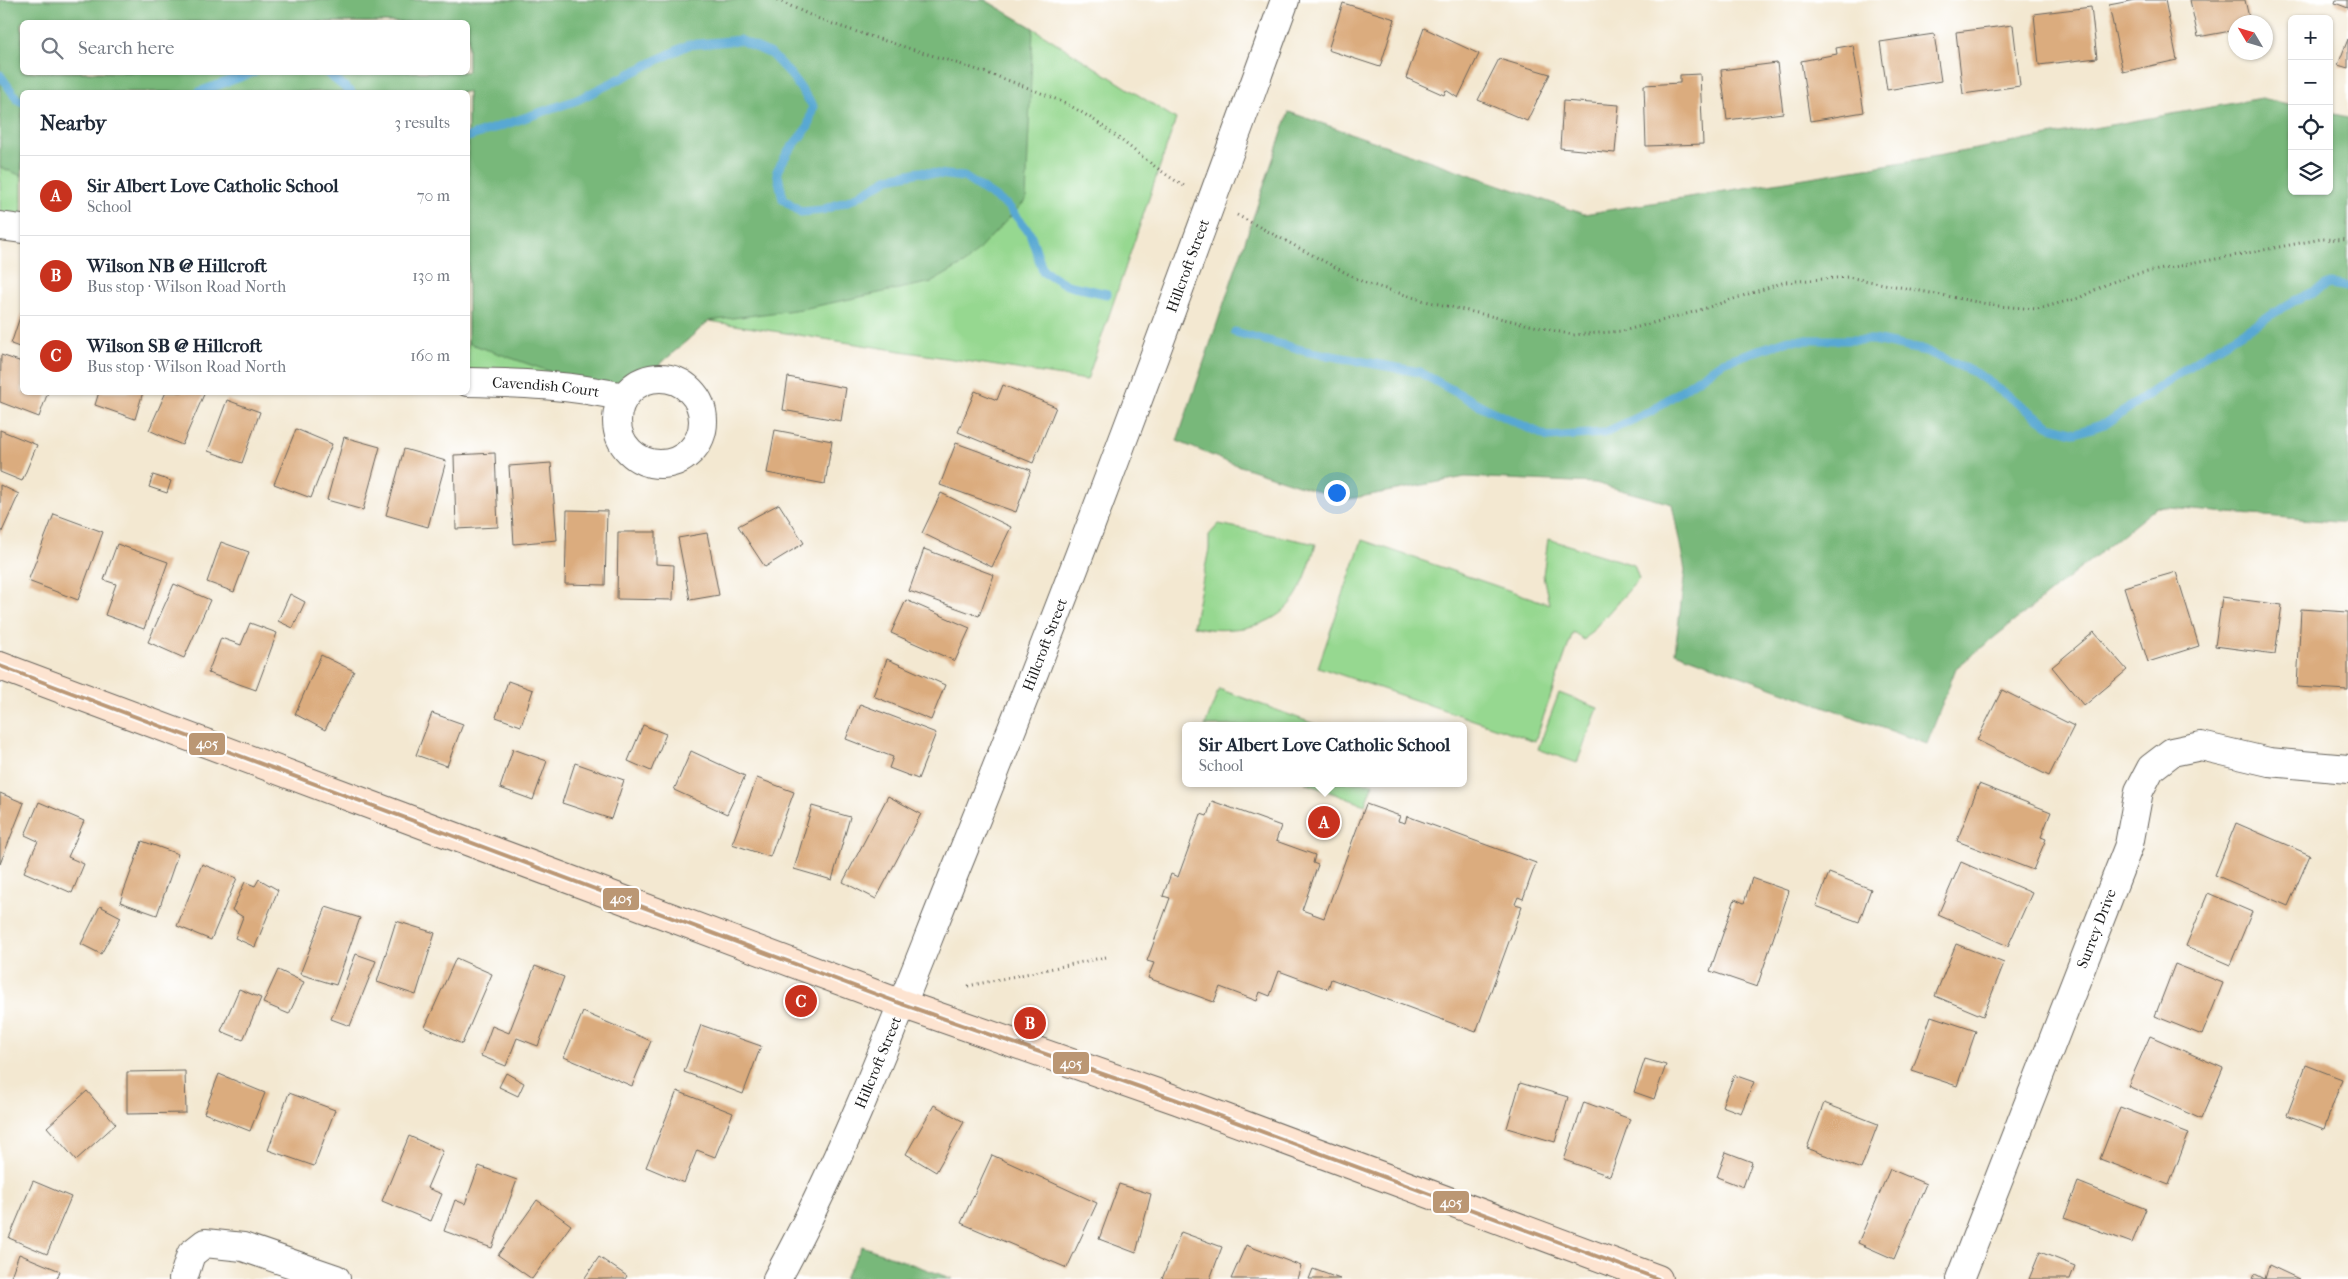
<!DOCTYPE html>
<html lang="en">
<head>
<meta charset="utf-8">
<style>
  :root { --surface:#fff; --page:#f2f2f3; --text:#1f2937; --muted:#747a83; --line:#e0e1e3; --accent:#c8321e }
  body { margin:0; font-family:"IM FELL French Canon",serif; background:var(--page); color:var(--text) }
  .controls { position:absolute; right:15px; top:15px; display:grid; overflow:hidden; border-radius:8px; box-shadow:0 1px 4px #0004 }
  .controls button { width:45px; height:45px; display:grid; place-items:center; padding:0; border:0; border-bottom:1px solid var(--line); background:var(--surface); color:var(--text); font:25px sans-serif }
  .compass { position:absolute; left:2228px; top:15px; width:45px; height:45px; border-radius:50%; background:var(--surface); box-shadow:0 1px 4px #0004; rotate:308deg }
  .you { position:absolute; left:1336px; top:492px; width:18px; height:18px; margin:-12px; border:4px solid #fff; border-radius:50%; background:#1a73e8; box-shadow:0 0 0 8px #1a73e833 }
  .badge { display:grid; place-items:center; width:32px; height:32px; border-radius:50%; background:var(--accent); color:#fff; font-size:16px; font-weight:700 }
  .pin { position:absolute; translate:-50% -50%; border:2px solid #fff; box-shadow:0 1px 5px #0006 }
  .popup { position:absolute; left:1182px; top:722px; width:285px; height:65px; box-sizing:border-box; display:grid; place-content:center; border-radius:8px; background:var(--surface); filter:drop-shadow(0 1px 4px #0005); font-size:16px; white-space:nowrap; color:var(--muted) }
  .popup b { font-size:19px; color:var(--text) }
  .popup::after { content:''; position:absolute; left:50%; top:100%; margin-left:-10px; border:10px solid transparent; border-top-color:var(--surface) }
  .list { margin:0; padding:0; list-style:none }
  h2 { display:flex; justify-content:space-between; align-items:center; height:65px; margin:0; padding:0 20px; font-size:21px }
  h2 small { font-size:16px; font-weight:400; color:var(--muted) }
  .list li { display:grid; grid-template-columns:32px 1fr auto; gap:15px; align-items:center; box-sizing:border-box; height:80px; padding:0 20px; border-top:1px solid var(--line) }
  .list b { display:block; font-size:19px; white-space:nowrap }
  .list p { margin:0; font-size:16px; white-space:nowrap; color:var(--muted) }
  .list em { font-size:16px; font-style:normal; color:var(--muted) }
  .icon { flex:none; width:28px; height:28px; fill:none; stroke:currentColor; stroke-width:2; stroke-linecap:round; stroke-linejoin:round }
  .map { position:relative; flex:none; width:2348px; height:1279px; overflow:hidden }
  .search { position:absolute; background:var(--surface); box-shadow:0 1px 4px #0004; left:20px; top:20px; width:450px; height:55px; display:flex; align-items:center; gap:12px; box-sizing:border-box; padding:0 18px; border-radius:8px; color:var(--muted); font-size:19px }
  .panel { position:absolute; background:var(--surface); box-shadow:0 1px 4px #0004; left:20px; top:90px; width:450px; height:305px; border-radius:8px }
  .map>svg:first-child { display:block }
</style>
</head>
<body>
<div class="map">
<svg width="2348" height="1279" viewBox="0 0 2348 1279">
  <rect width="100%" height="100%" fill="#fff"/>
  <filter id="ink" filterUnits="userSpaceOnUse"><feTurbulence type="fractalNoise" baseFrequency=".02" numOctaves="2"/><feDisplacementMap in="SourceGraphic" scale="10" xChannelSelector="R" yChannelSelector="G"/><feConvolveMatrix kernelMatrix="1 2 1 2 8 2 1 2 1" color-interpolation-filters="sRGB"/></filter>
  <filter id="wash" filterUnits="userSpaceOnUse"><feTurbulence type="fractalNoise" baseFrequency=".0096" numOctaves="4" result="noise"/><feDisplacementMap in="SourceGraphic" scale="20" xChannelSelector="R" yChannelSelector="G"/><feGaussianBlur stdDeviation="1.12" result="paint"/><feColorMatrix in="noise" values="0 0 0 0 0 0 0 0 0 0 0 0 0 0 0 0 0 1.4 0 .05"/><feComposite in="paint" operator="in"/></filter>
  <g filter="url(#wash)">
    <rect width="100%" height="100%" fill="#f3e8d1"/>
    <g fill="#96d890" stroke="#597a56" fill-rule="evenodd">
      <path d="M0 0H985L1033 28 1176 119 1087 380 709 321 623 397 468 380V92H22V229L0 226ZM22 22H468V72H22Z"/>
      <path d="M1219 524 1316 544C1303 588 1293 620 1243 628 1225 630 1211 631 1193 626L1209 549V535Z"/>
      <polygon points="1548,539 1634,565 1639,579 1584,640 1573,632 1535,741 1318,667 1362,540 1549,604 1543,575"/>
      <polygon points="1219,689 1320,726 1205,726"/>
      <polygon points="1559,693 1598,708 1577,763 1538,749"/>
      <polygon points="1305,783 1373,783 1365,805"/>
    </g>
    <g fill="#78b87a" stroke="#4a6a4b" fill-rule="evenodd">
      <path d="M0 0H985L1033 28 1026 200 967 262 932 282 802 309 709 321 623 397 468 343V92H22V176L0 167ZM22 22H468V72H22Z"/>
      <polygon points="2262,98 2292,105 2292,191 2329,191 2329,113 2348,117 2348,523 2157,507 1956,668 1927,744 1675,652 1685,570 1672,504 1595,483 1465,477 1344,500 1225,461 1177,441 1289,112 1584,214 1903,162"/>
      <polygon points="862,1246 953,1279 844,1279"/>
    </g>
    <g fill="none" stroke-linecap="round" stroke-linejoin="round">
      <g stroke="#59a8d3" stroke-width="9">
        <polyline points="326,72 351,92"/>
        <polyline points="0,75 17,99 22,102"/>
        <polyline points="199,92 254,72"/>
        <polyline points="468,137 577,100 688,45 740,40 771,54 791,75 813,106 808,127 788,152 777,171 783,199 801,212 822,210 853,199 889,178 920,172 964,177 1008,206 1030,233 1043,271 1067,285 1107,294"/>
        <polyline points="1235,332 1305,351 1419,372 1489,410 1548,437 1604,433 1650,412 1723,362 1789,340 1874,340 1926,351 1976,373 2050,426 2076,433 2107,423 2214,349 2294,301 2330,284 2348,287"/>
      </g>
    </g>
    <g id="blocks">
      <g fill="#dbac7e">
        <polygon points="2135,0 2165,0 2177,60 2123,72 2109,5"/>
        <polygon points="2190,0 2245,0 2250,22 2236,22 2236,30 2198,37"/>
        <polygon points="2336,0 2348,0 2348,8 2335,3"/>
        <polygon points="1343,3 1395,19 1380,67 1328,50"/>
        <polygon points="2091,7 2097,58 2039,65 2034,14"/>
        <polygon points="2013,25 2020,86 1963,94 1956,32"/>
        <polygon points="1424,28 1479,54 1458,98 1446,90 1444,95 1406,78"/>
        <polygon points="1934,34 1941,81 1887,90 1880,42"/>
        <polygon points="2348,39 2348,68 2338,65"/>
        <polygon points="1853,45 1864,112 1810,121 1801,61 1837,54 1836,48"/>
        <polygon points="1499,59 1550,74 1527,121 1478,100"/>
        <polygon points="1777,63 1783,113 1727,120 1721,70"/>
        <polygon points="1700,74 1703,144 1646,146 1644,85 1680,83 1680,75"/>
        <polygon points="1563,101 1619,105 1615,153 1560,148"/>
        <polygon points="22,311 22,348 11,344"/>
        <polygon points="1,355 22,362 22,392 48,392 39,417 0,402"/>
        <polygon points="788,377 846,388 841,421 783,410"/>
        <polygon points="1003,385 1056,407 1033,463 958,432 975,391 997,400"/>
        <polygon points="99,392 143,392 135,419 95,405"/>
        <polygon points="166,392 205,392 182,445 149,430"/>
        <polygon points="227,400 260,412 242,463 208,451"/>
        <polygon points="296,429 332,444 311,498 274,484"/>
        <polygon points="0,430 37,445 22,481 0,472"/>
        <polygon points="775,430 832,441 825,484 767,473"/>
        <polygon points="344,437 380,447 363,510 327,500"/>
        <polygon points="956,443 1031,470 1016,512 940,485"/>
        <polygon points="404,449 446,461 428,527 386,515"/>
        <polygon points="495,453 498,527 456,529 454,455"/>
        <polygon points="551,463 557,540 514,544 509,466"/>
        <polygon points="153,475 171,481 167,493 149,487"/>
        <polygon points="0,485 19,494 0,536"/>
        <polygon points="941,493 1011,527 992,567 922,533"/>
        <polygon points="779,504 804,543 765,567 738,526"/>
        <polygon points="567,510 607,511 605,585 565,584"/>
        <polygon points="54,514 103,532 78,600 28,581"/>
        <polygon points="618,532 656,532 656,564 674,565 673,600 617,599"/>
        <polygon points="707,533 719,595 690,600 678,538"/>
        <polygon points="221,542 249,552 234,592 207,582"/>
        <polygon points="117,544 168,562 144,629 105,615 116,584 104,580"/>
        <polygon points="924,549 994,575 979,616 909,591"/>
        <polygon points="2176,572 2199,646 2148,662 2124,587"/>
        <polygon points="174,584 210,600 184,658 148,642"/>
        <polygon points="290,594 305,602 293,628 278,621"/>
        <polygon points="2222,597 2282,605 2275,654 2215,646"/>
        <polygon points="906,600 970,628 955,661 891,633"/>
        <polygon points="2301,609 2348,612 2348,690 2297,687"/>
        <polygon points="250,623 277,633 256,690 208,673 221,638 241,645"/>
        <polygon points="2094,632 2127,670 2084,706 2052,667"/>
        <polygon points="321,655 354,671 325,730 295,714"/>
        <polygon points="887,659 945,685 931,720 873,696"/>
        <polygon points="508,681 533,690 521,726 496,717"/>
        <polygon points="2002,690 2074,726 2049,776 1977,740"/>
        <polygon points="860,704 936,733 918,779 889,768 893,757 846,739"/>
        <polygon points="432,713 463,724 447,766 416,755"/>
        <polygon points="643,725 666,734 651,771 628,761"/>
        <polygon points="513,749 547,761 533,800 500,788"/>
        <polygon points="691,751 745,776 727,814 674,790"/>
        <polygon points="575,763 624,780 611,819 562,803"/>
        <polygon points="757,778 794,792 770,857 732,844"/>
        <polygon points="1979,784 2051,812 2041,837 2046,839 2033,870 1957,841"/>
        <polygon points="0,793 24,803 0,864"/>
        <polygon points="888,796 921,814 876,899 843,882"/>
        <polygon points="1212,801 1281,826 1276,841 1315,855 1313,863 1318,865 1302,910 1324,918 1366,804 1400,816 1398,821 1405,823 1407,816 1536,863 1523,899 1518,897 1515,904 1522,906 1476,1032 1331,979 1328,989 1279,971 1270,996 1260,992 1257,1001 1220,987 1214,1002 1148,978 1154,963 1147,961 1170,898 1163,896 1171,874 1178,877 1201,814 1207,816"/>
        <polygon points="39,802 84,821 68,857 84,864 72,893 24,872 38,841 25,835"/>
        <polygon points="812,806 850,817 832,880 794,869"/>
        <polygon points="2236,823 2310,855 2288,906 2215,875"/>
        <polygon points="142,841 178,854 157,915 120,902"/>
        <polygon points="1961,862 2032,893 2008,946 1938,915"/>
        <polygon points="202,864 237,878 211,940 177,926"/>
        <polygon points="1829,873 1871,889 1859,922 1816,906"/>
        <polygon points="1752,878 1789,891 1757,987 1710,971 1735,899 1744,903"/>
        <polygon points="259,879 278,890 255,947 235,938 243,917 232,910 245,882 255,886"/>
        <polygon points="2208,893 2252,912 2230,965 2186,946"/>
        <polygon points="100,906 121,917 101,954 81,944"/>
        <polygon points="326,907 360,918 336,985 300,974"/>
        <polygon points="396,921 435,933 416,995 377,982"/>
        <polygon points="1956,944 2004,963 1983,1016 1935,996"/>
        <polygon points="356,954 376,961 350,1026 331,1019"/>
        <polygon points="456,958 492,974 462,1044 425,1027"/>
        <polygon points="2175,964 2223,983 2202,1035 2155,1016"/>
        <polygon points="535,966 564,977 538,1046 517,1038 506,1066 481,1056 492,1026 509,1033"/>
        <polygon points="278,970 304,982 289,1014 263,1003"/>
        <polygon points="239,989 261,998 243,1040 221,1031"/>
        <polygon points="583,1012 651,1041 632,1086 564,1057"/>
        <polygon points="1931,1016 1976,1031 1957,1086 1912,1071"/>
        <polygon points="701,1025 761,1046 743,1094 684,1072"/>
        <polygon points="2150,1036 2223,1068 2201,1119 2128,1086"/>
        <polygon points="1645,1059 1666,1065 1654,1099 1634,1092"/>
        <polygon points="2306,1065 2342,1079 2324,1129 2287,1115"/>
        <polygon points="185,1071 186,1113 127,1114 127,1072"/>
        <polygon points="506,1073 524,1083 518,1096 499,1087"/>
        <polygon points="219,1074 265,1093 250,1131 204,1113"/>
        <polygon points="1734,1075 1754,1082 1741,1113 1722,1106"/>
        <polygon points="1520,1083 1568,1097 1555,1142 1507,1128"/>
        <polygon points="87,1091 116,1124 76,1160 47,1127"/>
        <polygon points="677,1091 733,1113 715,1157 697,1150 684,1183 646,1167"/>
        <polygon points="289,1093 335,1110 314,1166 268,1150"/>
        <polygon points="1584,1102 1630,1119 1610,1176 1564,1160"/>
        <polygon points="1824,1103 1878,1124 1861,1169 1807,1148"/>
        <polygon points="934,1105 964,1122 936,1172 906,1154"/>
        <polygon points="2120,1107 2189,1133 2169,1185 2100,1159"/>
        <polygon points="409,1136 443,1151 427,1188 442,1194 431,1221 382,1201"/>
        <polygon points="1726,1152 1752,1162 1743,1187 1717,1177"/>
        <polygon points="992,1155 1097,1203 1067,1268 961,1223"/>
        <polygon points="479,1166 517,1180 492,1248 444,1231 455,1200 465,1204"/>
        <polygon points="1890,1169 1926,1184 1894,1259 1858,1243"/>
        <polygon points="33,1181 71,1197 47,1254 9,1238"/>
        <polygon points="2078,1182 2146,1209 2132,1243 2064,1218"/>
        <polygon points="1119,1184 1151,1194 1136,1253 1099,1239"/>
        <polygon points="537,1200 571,1225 532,1279 498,1255"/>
        <polygon points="1181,1232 1222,1247 1210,1279 1162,1279"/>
        <polygon points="1246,1245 1301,1266 1297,1279 1231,1279"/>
        <polygon points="2040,1252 2075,1266 2070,1279 2029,1279"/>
        <polygon points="19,1254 60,1271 57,1279 10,1279"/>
        <polygon points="599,1257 627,1276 625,1279 584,1279"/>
        <polygon points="2269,1265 2299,1279 2253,1279 2255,1274 2265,1279"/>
        <polygon points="1313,1269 1340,1279 1309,1279"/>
      </g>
    </g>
  </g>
  <g filter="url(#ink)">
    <use href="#blocks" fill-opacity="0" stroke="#67635b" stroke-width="1"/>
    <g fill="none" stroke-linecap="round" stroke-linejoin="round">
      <g stroke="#67635b" stroke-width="30">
        <g id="minor">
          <polyline points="0,226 22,229"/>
          <circle cx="660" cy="421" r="43"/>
          <path id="s1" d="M468 382C520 383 572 385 623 397"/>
          <polyline points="183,1279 191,1254 205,1243 243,1247 336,1279"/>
          <path id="s2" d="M1960 1279 2129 845 2139 791 2151 768 2172 752 2201 746 2269 762 2348 769"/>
        </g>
      </g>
      <g stroke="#67635b" stroke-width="30">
        <g id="tertiary">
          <path id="s3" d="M777 1279C851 1143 904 997 962 854 1076 572 1181 286 1285 0"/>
        </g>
      </g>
      <g stroke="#67635b" stroke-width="30">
        <polyline id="secondary" points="0,666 902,1004 1177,1100 1658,1279"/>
      </g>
      <g stroke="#67635b" stroke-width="3" stroke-dasharray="1 4" stroke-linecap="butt">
        <path d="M777 0C796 8 814 18 833 24 909 50 987 69 1060 101 1107 122 1142 162 1186 187"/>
        <polyline points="1237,215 1363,282 1425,301 1573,335 1623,331 1697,311 1785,282 1848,277 1998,306 2037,309 2079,298 2107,284 2132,275 2321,239 2348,240"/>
        <polyline points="968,986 1106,957"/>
      </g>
      <use href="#minor" stroke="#fff" stroke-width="28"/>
      <use href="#tertiary" stroke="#fff" stroke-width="28"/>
      <use href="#secondary" stroke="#fde4d1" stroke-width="28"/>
      <g stroke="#fff" stroke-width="8">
        <polyline id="bus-1" points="0,666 902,1004 1177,1100 1658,1279"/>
      </g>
      <use href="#bus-1" stroke="#bb9774" stroke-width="4"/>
    </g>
  </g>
  <g text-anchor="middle" stroke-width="4.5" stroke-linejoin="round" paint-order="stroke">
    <g font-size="15" fill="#1c1c1c" stroke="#fff">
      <text dy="5" stroke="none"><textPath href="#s3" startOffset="1094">Hillcroft Street</textPath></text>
      <text dy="5" stroke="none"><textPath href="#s1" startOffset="78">Cavendish Court</textPath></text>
      <text dy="5" stroke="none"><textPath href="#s3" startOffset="689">Hillcroft Street</textPath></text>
      <text dy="5" stroke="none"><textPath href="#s2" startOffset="376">Surrey Drive</textPath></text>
      <text dy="5" stroke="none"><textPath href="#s3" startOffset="239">Hillcroft Street</textPath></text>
    </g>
  </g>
  <g stroke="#fff" stroke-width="2">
    <rect x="188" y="732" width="38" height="24" rx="5" fill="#bb9774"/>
    <rect x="602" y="887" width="38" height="24" rx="5" fill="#bb9774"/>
    <rect x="1052" y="1051" width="38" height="24" rx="5" fill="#bb9774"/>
    <rect x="1432" y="1190" width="38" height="24" rx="5" fill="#bb9774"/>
  </g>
  <g font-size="14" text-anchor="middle" font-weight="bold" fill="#fff">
    <text x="207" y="748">405</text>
    <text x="621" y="903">405</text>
    <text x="1071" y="1068">405</text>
    <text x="1451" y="1207">405</text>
  </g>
</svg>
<div class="controls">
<button>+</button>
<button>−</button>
<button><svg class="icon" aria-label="locate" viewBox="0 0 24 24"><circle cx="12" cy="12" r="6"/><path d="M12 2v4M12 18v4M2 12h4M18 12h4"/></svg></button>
<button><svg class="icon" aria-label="layers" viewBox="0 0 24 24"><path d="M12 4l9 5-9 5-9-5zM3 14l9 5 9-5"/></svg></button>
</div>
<svg class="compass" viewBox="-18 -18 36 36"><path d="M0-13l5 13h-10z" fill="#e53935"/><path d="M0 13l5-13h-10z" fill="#747a83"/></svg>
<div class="you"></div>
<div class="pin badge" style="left:1324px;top:822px">A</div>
<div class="popup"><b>Sir Albert Love Catholic School</b>School</div>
<div class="pin badge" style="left:1030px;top:1023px">B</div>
<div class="pin badge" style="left:801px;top:1001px">C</div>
<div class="search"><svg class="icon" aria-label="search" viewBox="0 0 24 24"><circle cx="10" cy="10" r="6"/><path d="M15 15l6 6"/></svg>Search here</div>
<section class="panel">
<h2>Nearby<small>3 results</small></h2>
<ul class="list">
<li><span class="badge">A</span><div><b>Sir Albert Love Catholic School</b><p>School</p></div><em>70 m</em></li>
<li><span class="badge">B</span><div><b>Wilson NB @ Hillcroft</b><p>Bus stop · Wilson Road North</p></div><em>130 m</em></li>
<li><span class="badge">C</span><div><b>Wilson SB @ Hillcroft</b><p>Bus stop · Wilson Road North</p></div><em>160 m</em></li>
</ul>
</section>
</div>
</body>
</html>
